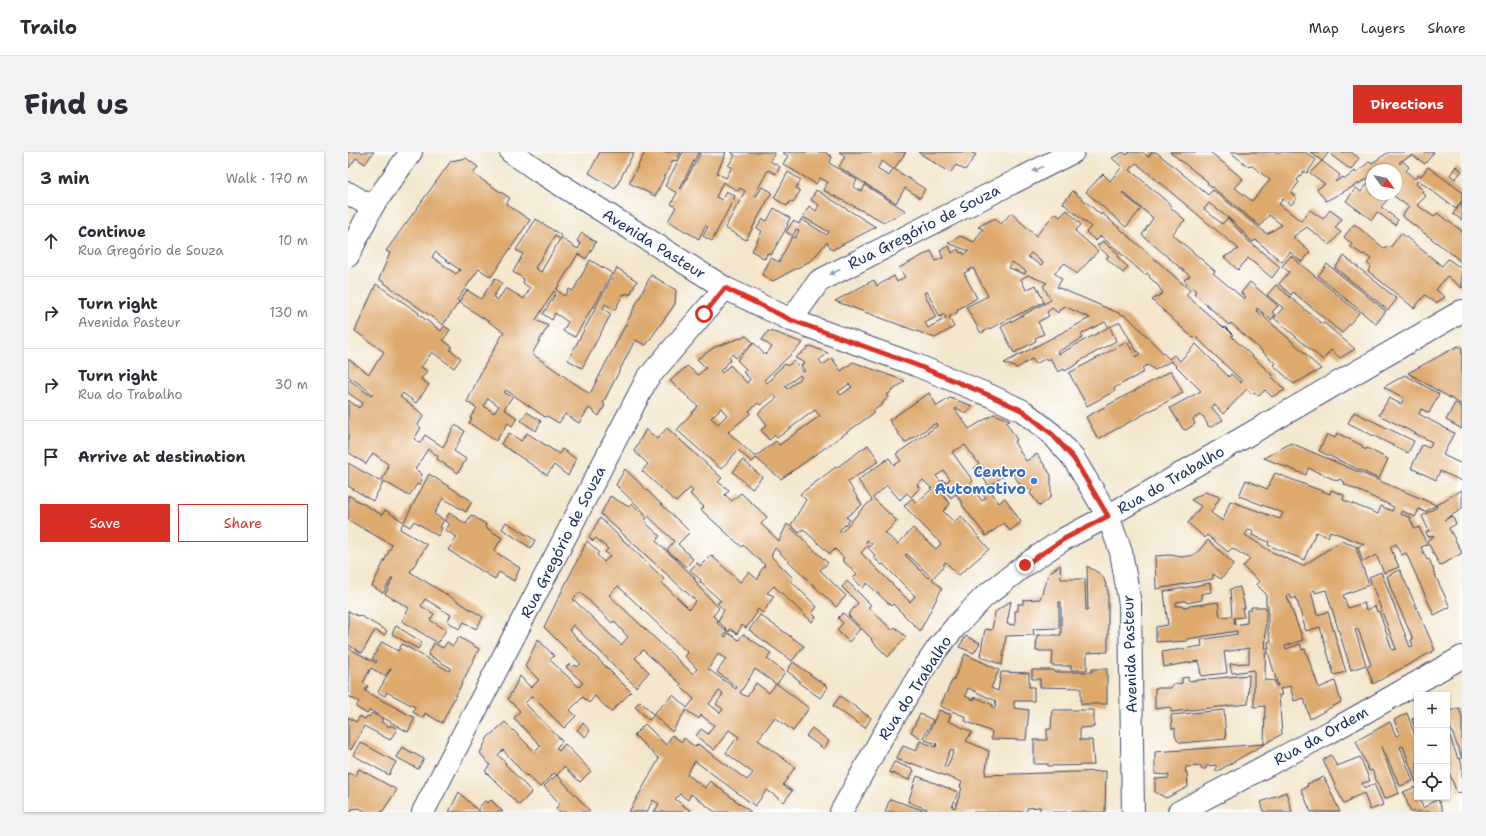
<!DOCTYPE html>
<html lang="en">
<head>
<meta charset="utf-8">
<style>
  :root { --surface:#fff; --page:#f2f2f3; --text:#2b2b33; --muted:#7c7c81; --line:#e1e1e2; --accent:#d93025 }
  body { margin:0; font-family:"Shantell Sans",sans-serif; background:var(--page); color:var(--text) }
  .controls { position:absolute; right:12px; bottom:12px; display:grid; overflow:hidden; border-radius:0px; box-shadow:0 1px 3px #0004 }
  .controls button { width:36px; height:36px; display:grid; place-items:center; padding:0; border:0; border-bottom:1px solid var(--line); background:var(--surface); color:var(--text); font:20px sans-serif }
  .compass { position:absolute; left:1018px; top:12px; width:36px; height:36px; border-radius:50%; background:var(--surface); box-shadow:0 1px 3px #0004; rotate:123deg }
  .stop { position:absolute; width:12px; height:12px; margin:-9px; border:3px solid #d93025; border-radius:50%; background:#fff }
  .stop.end { background:#d93025; border-color:#fff; box-shadow:0 1px 4px #0008 }
  .list { margin:0; padding:0; list-style:none }
  h2 { display:flex; justify-content:space-between; align-items:center; height:52px; margin:0; padding:0 16px; font-size:17px }
  h2 small { font-size:13px; font-weight:400; color:var(--muted) }
  .list li { display:grid; grid-template-columns:26px 1fr auto; gap:12px; align-items:center; box-sizing:border-box; height:72px; padding:0 16px; border-top:1px solid var(--line) }
  .list b { display:block; font-size:15px; white-space:nowrap }
  .list p { margin:0; font-size:13px; white-space:nowrap; color:var(--muted) }
  .list em { font-size:13px; font-style:normal; color:var(--muted) }
  .actions { display:flex; gap:8px; padding:12px 16px }
  .actions a { flex:1; padding:9px 0; border:1px solid var(--accent); border-radius:0px; text-align:center; font-size:14px; color:var(--accent) }
  .actions .main { background:var(--accent); color:#fff }
  .icon { flex:none; width:22px; height:22px; fill:none; stroke:currentColor; stroke-width:2; stroke-linecap:round; stroke-linejoin:round }
  .map { position:relative; flex:none; width:1114px; height:660px; overflow:hidden; border-radius:0px }
  header { display:flex; align-items:center; gap:24px; box-sizing:border-box; height:56px; padding:0 20px; background:var(--surface); border-bottom:1px solid var(--line) }
  header strong { font-size:19px }
  nav { display:flex; gap:22px; margin-inline-start:auto; font-size:14px }
  .intro { display:flex; align-items:center; justify-content:space-between; box-sizing:border-box; height:96px; padding:0 24px }
  h1 { margin:0; font-size:28px }
  .button { padding:10px 18px; border-radius:0px; background:var(--accent); color:#fff; font-size:14px; font-weight:700 }
  main { display:flex; gap:24px; padding:0 24px }
  aside { flex:1; background:var(--surface); border-radius:0px; box-shadow:0 1px 3px #0004 }
  .map>svg:first-child { display:block }
</style>
</head>
<body>
<header>
<strong>Trailo</strong>
<nav><a>Map</a><a>Layers</a><a>Share</a></nav>
</header>
<div class="intro"><h1>Find us</h1><a class="button">Directions</a></div>
<main>
<aside>
<h2>3 min<small>Walk · 170 m</small></h2>
<ul class="list">
<li><svg class="icon" aria-label="ahead" viewBox="0 0 24 24"><path d="M12 20V5M6 11l6-6 6 6"/></svg><div><b>Continue</b><p>Rua Gregório de Souza</p></div><em>10 m</em></li>
<li><svg class="icon" aria-label="right" viewBox="0 0 24 24"><path d="M7 20v-9h11M14 6l5 5-5 5"/></svg><div><b>Turn right</b><p>Avenida Pasteur</p></div><em>130 m</em></li>
<li><svg class="icon" aria-label="right" viewBox="0 0 24 24"><path d="M7 20v-9h11M14 6l5 5-5 5"/></svg><div><b>Turn right</b><p>Rua do Trabalho</p></div><em>30 m</em></li>
<li><svg class="icon" aria-label="arrive" viewBox="0 0 24 24"><path d="M6 21V4h12l-3 4 3 4H6"/></svg><div><b>Arrive at destination</b></div></li>
</ul>
<div class="actions"><a class="main">Save</a><a>Share</a></div>
</aside>
<div class="map">
<svg width="1114" height="660" viewBox="0 0 1114 660">
  <rect width="100%" height="100%" fill="#fff"/>
  <filter id="ink" filterUnits="userSpaceOnUse"><feTurbulence type="fractalNoise" baseFrequency=".025" numOctaves="2"/><feDisplacementMap in="SourceGraphic" scale="8" xChannelSelector="R" yChannelSelector="G"/><feConvolveMatrix kernelMatrix="1 2 1 2 8 2 1 2 1" color-interpolation-filters="sRGB"/></filter>
  <filter id="wash" filterUnits="userSpaceOnUse"><feTurbulence type="fractalNoise" baseFrequency=".012" numOctaves="4" result="noise"/><feDisplacementMap in="SourceGraphic" scale="16" xChannelSelector="R" yChannelSelector="G"/><feGaussianBlur stdDeviation="0.9" result="paint"/><feColorMatrix in="noise" values="0 0 0 0 0 0 0 0 0 0 0 0 0 0 0 0 0 1.4 0 .05"/><feComposite in="paint" operator="in"/></filter>
  <g filter="url(#wash)">
    <rect width="100%" height="100%" fill="#f3e6cc"/>
    <g id="blocks">
      <g fill="#dea96d" fill-rule="evenodd">
        <polygon points="0,0 26,0 17,12 8,6 1,16"/>
        <polygon points="252,0 286,0 267,37 241,21"/>
        <polygon points="297,0 333,0 328,9 325,8 307,44 281,31"/>
        <path d="M335 0H378L369 21 378 26 384 15 380 14 387 3 382 0H427L422 9 432 15 428 22 420 18 406 44 408 45 414 35 424 40 398 88 377 76 397 39 392 36 390 39 375 30 368 45 374 48 378 39 387 44 364 89 355 84 360 75 357 74 351 87 320 69 328 55 323 52 329 41 317 34ZM350 1 352 2 333 37 332 36Z"/>
        <polygon points="434,0 478,0 478,1 484,5 481,11 509,28 505,35 514,39 517,33 558,59 536,70 475,38 480,30 472,26 468,32 435,12 440,4"/>
        <path d="M491 0H558L546 17 577 37 572 46 557 36 548 51 491 15 497 4ZM534 9 545 17 541 24 529 17Z"/>
        <polygon points="570,0 623,0 628,3 617,18 608,13 602,21"/>
        <polygon points="775,0 779,3 781,0 794,0 800,5 804,0 808,0 860,43 865,38 919,82 934,73 921,63 912,74 859,31 860,30 822,0 862,0 895,27 887,36 904,49 922,28 903,13 901,15 882,0 957,0 968,8 959,21 956,19 949,28 951,30 943,41 949,46 943,53 935,47 931,52 953,69 962,58 975,67 982,58 994,67 987,76 993,80 982,93 959,75 946,84 946,86 962,100 954,110 942,100 934,110 908,88 904,90 888,72 861,51 856,57 874,72 880,66 902,91 903,91 932,115 924,126 900,106 890,118 876,105 891,97 788,11 782,18 823,53 821,54 837,68 824,82 867,119 865,121 896,147 898,145 893,141 902,130 930,154 924,160 927,163 923,168 909,156 908,158 957,201 962,207 973,217 946,232 925,213 927,211 883,171 881,173 846,141 848,139 836,128 842,124 794,83 805,66 775,40 774,41 793,57 778,75 738,40 755,22 762,29 774,15 764,6"/>
        <polygon points="962,0 981,0 974,9 992,23 987,30 995,25 997,27 1007,19 1008,21 1022,9 1024,11 1041,0 1086,0 1077,12 1064,3 1051,10 1052,12 1055,9 1061,15 1058,19 1067,27 1071,23 1073,24 1080,15 1114,40 1114,48 1108,57 1070,28 1068,30 1069,33 1075,38 1074,40 1078,44 1069,53 1086,65 1089,61 1114,79 1114,110 1054,64 1061,55 1043,42 1048,42 1048,18 1024,18 1024,28 1021,26 978,49 969,37 977,32 962,21 974,9"/>
        <polygon points="985,0 1003,0 1011,6 1003,18 983,3"/>
        <path d="M118 6 130 15 125 22 162 46 158 52 182 68 143 125 131 117 109 148 111 150 95 173 31 127 42 101 38 99 103 9ZM87 100 112 118 108 122 84 105Z"/>
        <polygon points="1108,14 1114,19 1107,27 1102,23"/>
        <polygon points="440,20 453,28 448,36 452,39 445,51 442,49 439,54 426,46"/>
        <polygon points="1020,31 1024,34 1024,42 1034,42 1040,47 1033,55 1050,68 1047,73 1029,60 1024,68 998,49 1008,36 1013,40"/>
        <polygon points="468,38 528,75 484,98 479,90 464,108 425,129 414,123 423,106 431,110 444,85 447,86 451,78 448,77 445,84 438,80 445,69 451,72 453,67 479,83 481,80 455,65 461,54 468,59 471,53 463,48"/>
        <path d="M725 39 753 63 754 61 842 138 838 143 876 176 877 175 885 183 883 184 924 223 923 224 937 238 924 245 917 238 911 244 906 240 904 242 899 237 875 262 867 253 863 255 875 268 863 275 860 274 856 265 852 263 845 267 847 272 838 278 835 277 822 256 853 239 823 209 807 218 800 213 794 216 796 220 766 236 767 239 739 254 721 221 779 190 788 205 792 202 790 199 789 200 772 170 762 175 768 189 730 210 731 211 717 219 716 217 710 220 702 206 699 208 698 206 688 212 684 207 669 216 656 211 742 166 716 154 714 158 712 157 710 161 704 156 699 160 701 164 690 170 696 182 687 186 688 189 666 201 653 175 703 148 695 134 699 131 680 123 673 127 678 138 688 133 696 150 633 181 618 155 640 144 625 116 616 121 629 146 609 158 610 160 601 165 606 175 587 186 487 149 526 128 529 134 546 124 549 130 557 125 551 116 583 99 588 109 595 106 592 98 601 94 604 101 610 97 612 101 615 100 616 103 621 99 600 91 612 84 626 90 635 77 630 75 647 66 653 72 663 61 688 84 707 61 712 65 719 58 733 73 727 79 750 99 729 122 717 111 706 121 714 127 709 135 780 165 821 207 826 203 832 209 848 192 881 225 883 222 893 231 894 229 847 184 845 186 804 148 815 141 809 132 801 125 802 124 799 121 797 123 753 84 748 89 738 80 743 75 715 51ZM683 101 695 111 693 113 680 105ZM664 110 678 119 677 122 661 116ZM579 139 592 165 596 162 598 166 580 176 577 171 588 165 576 141ZM757 170 761 175 711 202 709 200 735 186 733 182Z"/>
        <polygon points="1114,50 1114,68 1105,62"/>
        <polygon points="426,56 442,66 439,72 440,73 423,103 419,101 417,107 404,99 414,79 409,76 415,67 419,69"/>
        <path d="M188 67 214 84 213 86 230 97 233 92 229 89 234 81 248 90 238 107 230 102 208 138 217 144 221 137 225 139 242 108 264 121 246 155 245 154 227 185 215 179 220 170 207 161 204 168 195 162 208 141 206 139 188 168 200 174 184 202 242 242 303 123 328 138 327 152 298 193 287 188 255 251 257 253 251 264 241 256 231 271 217 262 211 271 199 264 197 265 158 238 156 240 164 245 156 257 169 266 164 274 160 271 148 289 121 271 124 267 122 266 129 256 119 250 134 218 156 180 111 150 119 138 133 147 147 126 154 131 145 145 150 148 158 136 176 147 182 136 175 131 176 127 165 120 175 102 168 98ZM207 84 212 87 193 120 187 116ZM140 246 151 254 146 261 136 254Z"/>
        <polygon points="1006,72 1037,97 1039,94 1042,96 1053,81 1094,114 1100,107 1114,117 1114,136 1099,124 1088,138 1097,145 1088,151 1077,143 1066,156 1020,119 1023,115 1019,111 1023,107 1016,102 1015,103 1002,94 1004,92 996,85"/>
        <polygon points="755,89 770,102 770,106 780,115 775,121 758,106 761,104 749,94"/>
        <polygon points="943,104 1011,161 994,181 945,140 943,143 931,132 941,120 934,114"/>
        <polygon points="996,104 1049,147 1040,158 987,116"/>
        <polygon points="979,112 1038,159 1028,172 970,124"/>
        <polygon points="269,116 289,129 282,143 278,141 277,143 275,142 267,158 257,152 255,157 263,162 234,216 220,208"/>
        <polygon points="28,132 71,161 70,162 93,179 96,174 102,178 95,188 104,195 102,198 113,206 106,216 84,200 73,215 79,219 73,227 81,233 68,251 55,241 52,245 76,263 70,273 73,276 66,287 72,291 77,283 95,295 107,273 117,279 106,299 118,307 110,321 89,307 90,304 80,297 67,317 74,322 72,327 74,328 71,333 69,332 61,344 34,328 40,316 39,315 40,312 25,301 18,312 0,300 0,248 11,256 15,251 0,241 0,227 23,244 25,242 0,224 0,207 21,222 36,200 7,179"/>
        <polygon points="928,133 974,172 976,171 1007,197 992,206 983,198 975,208 926,166 935,156 919,143"/>
        <path d="M420 179 429 181 455 191 416 228 419 231 426 225 425 223 437 212 439 214 446 209 455 220 457 219 453 214 457 211 447 206 462 194 480 201 471 208 475 213 484 206 493 219 505 210 557 229 539 243 541 245 534 251 535 252 525 259 526 261 433 327 408 306 404 310 390 298 373 317 329 278 350 254 322 229 339 214 350 223 358 216 349 207 367 195 398 184 405 190 388 206 384 202 381 206 383 208 372 219 374 221 382 213 399 231 402 227 395 220 399 218 389 208 406 191 417 203 424 195 414 188ZM452 223 454 225 439 237 437 234ZM501 232 504 235 493 243 490 240ZM426 242 429 246 410 261 419 273 413 278 421 288 427 283 429 286 467 258 472 264 431 293 428 289 407 305 380 280 403 261 401 259 410 251 412 253ZM373 256 379 263 370 272 363 266Z"/>
        <polygon points="1110,194 1114,196 1114,253 1060,221"/>
        <polygon points="823,219 835,241 750,287 738,265"/>
        <polygon points="1057,223 1091,242 1081,261 1073,257 1071,262 1106,281 1095,303 1114,312 1114,329 1092,319 1088,328 1063,316 1074,293 1081,296 1084,290 1031,263 1041,246 1053,252 1056,246 1036,235"/>
        <path d="M581 241 589 254 602 246 625 254 618 262 609 256 607 257 621 277 646 262 662 268 658 270 669 288 666 290 678 309 689 302 703 323V345L692 354 682 341 684 339 682 336 677 340 663 319 641 334 636 327 641 323 636 316 630 320 626 316 631 312 617 293 604 300 625 329 622 332 634 349 638 346 633 340 640 335 651 351 657 346 673 370 662 379 656 371 638 384 614 353 615 352 608 342 603 346 598 340 595 343 602 352 595 359 606 370 613 364 641 397 611 423 597 410 595 412 597 413 584 427 594 436 572 479 545 452 543 454 519 431 515 436 505 426 509 422 494 408 496 406 487 397 482 402 455 377 451 381 443 373 458 348 452 342 488 315V316L520 293 531 309 500 330 514 353 498 365 502 368 491 379 493 381 514 357 524 348 510 328 541 306 546 313 553 309 548 302 589 274 588 271 557 291 541 268ZM596 319 602 327 598 331 595 328 593 330 588 324ZM575 328 584 337 568 351 564 346 556 354 593 392 588 397 565 376 550 392 537 381 549 369 525 346 539 333 552 348 559 341 563 345 572 336 569 333ZM519 388 524 392 520 396 527 403 525 405 534 413 535 412 567 444 562 450 513 401 520 393 518 391ZM559 402 582 424 580 426 557 403Z"/>
        <polygon points="1107,251 1114,255 1114,277 1098,268"/>
        <polygon points="179,260 193,269 188,279 173,269"/>
        <polygon points="1006,260 1066,289 1060,301 1000,271"/>
        <polygon points="319,276 374,326 370,330 381,338 377,343 384,349 393,341 419,365 413,372 431,389 439,372 480,411 472,418 498,444 488,455 427,396 423,404 445,426 443,429 469,455 464,461 468,465 464,470 426,434 419,441 426,444 415,461 410,457 408,460 409,461 398,476 394,473 389,482 382,477 381,480 370,469 376,458 369,451 373,449 352,430 353,428 342,418 349,411 352,414 363,403 392,430 401,420 410,428 412,420 417,413 395,393 394,395 353,358 356,355 342,342 345,339 342,336 328,350 294,319 300,312 286,299 298,277 309,287"/>
        <polygon points="161,281 173,289 179,281 211,302 214,297 228,307 220,324 206,313 199,323 153,292"/>
        <polygon points="989,281 1015,294 1014,296 1018,298 1019,296 1040,307 1031,327 971,299 979,282 987,286"/>
        <polygon points="943,291 1088,353 1077,360 1071,357 1067,365 1054,359 1052,362 1064,366 1062,367 1067,377 1071,375 1079,393 1073,395 1079,408 1081,407 1086,418 1085,419 1102,455 1086,463 1058,401 1053,403 1048,392 1042,395 1051,415 1036,421 1028,403 1015,410 1010,395 1016,392 982,379 980,385 968,380 956,408 920,393 921,390 904,383 905,379 900,378 897,383 922,399 955,414 993,389 1010,395 1008,396 1021,433 995,443 1000,456 1016,451 1018,458 1027,454 1029,460 1031,459 1044,498 1048,497 1021,425 1033,420 1062,495 1065,494 1063,488 1065,487 1043,437 1039,424 1052,418 1087,498 1025,532 1019,515 1023,513 1010,477 1007,478 1018,513 1003,518 978,438 967,441 967,438 963,439 969,463 980,460 998,520 986,523 972,475 958,479 948,445 944,447 942,442 939,444 955,488 937,494 938,497 952,492 954,498 957,497 971,536 987,529 993,550 962,567 956,546 946,549 942,534 932,537 934,543 931,543 934,582 868,620 868,613 858,614 858,617 853,617 853,614 838,615 837,620 839,620 840,635 818,646 807,640 807,627 821,626 821,623 807,622 807,600 916,592 917,554 906,555 906,518 884,521 882,512 901,511 901,496 876,500 879,521 853,524 851,509 816,515 814,500 854,494 853,488 889,482 889,479 839,487 839,489 823,490 823,489 808,490 808,475 820,473 816,440 862,431 863,440 853,442 854,448 839,451 838,449 828,450 828,454 835,454 835,455 870,450 872,465 884,464 882,437 892,435 897,456 894,457 896,465 886,466 887,473 899,471 899,458 903,458 903,455 918,455 917,528 927,529 928,534 930,534 919,496 921,497 920,490 923,489 920,479 920,453 918,453 918,442 908,432 912,430 895,415 902,407 884,396 880,400 859,383 857,386 840,371 853,354 843,348 857,340 872,345 863,361 875,369 882,349 932,367 935,361 891,344 898,328 919,337 927,321 982,342 983,338 996,343 995,348 1030,362 1033,354 1044,359 1046,355 996,332 997,330 991,327 990,329 960,316 958,323 916,306"/>
        <polygon points="395,308 414,325 404,337 385,320"/>
        <polygon points="0,311 35,331 25,349 0,334"/>
        <polygon points="277,317 342,380 330,392 345,407 338,415 319,398 326,389 268,333"/>
        <polygon points="81,322 124,349 118,360 95,346 86,362 96,368 92,375 94,376 90,384 66,369 62,375 55,371 52,377 79,393 62,420 135,465 128,477 116,470 111,477 99,469 103,463 77,447 73,454 86,462 82,468 98,478 90,491 54,469 61,456 37,442 45,427 44,426 35,441 24,434 44,393 0,368 0,343 34,363 37,358 56,370"/>
        <polygon points="1114,338 1114,357 1096,368 1104,364 1108,372 1101,376 1114,401 1092,414 1079,389 1086,384 1085,383 1080,385 1078,380 1081,379 1074,364 1089,355 1088,353"/>
        <path d="M262 344 281 355 284 352 299 366 296 369 312 384 308 389 347 426 346 427 350 432 349 433 371 456 365 464 370 469 369 471 379 480 376 484 378 485 380 481 391 488 395 482 423 501 419 507 437 520 429 532 461 556 445 579 427 565 410 588 447 615 435 633 444 639 436 650 419 638 407 654 347 609 339 622 357 636 362 629 403 660H367L343 642 340 648 332 642 327 647 344 660H306L311 652 305 648 299 660H281L311 607 286 583 297 572 318 593 324 583 334 590 336 586 347 595 350 592 399 628 405 621 378 601 388 587 389 588 391 585 381 578 366 598 348 584 353 577 360 582 366 573 353 563 351 567 338 558 324 580 305 562 325 543 339 556 346 547 332 534 333 532 295 498 287 506 301 520 288 535 225 473 221 478 283 540 263 560 247 544 241 551 235 545 222 558 228 564 216 576 184 544 177 551 214 589 208 596 211 599 217 592 243 619 232 630 216 615 209 623 206 621 192 635 179 623 178 624 155 598 150 603 158 611 157 612 184 640 171 653 137 619 142 613 132 601 140 585 157 570 187 600 193 594 166 566 172 559 160 547 172 524 183 536 191 528 177 514 190 487 206 504 202 508 231 535 235 531 218 515 222 512 225 515 227 513 229 515 233 512 196 475 239 389 251 400 249 403 256 410 262 404 257 400 260 397 248 386 245 389 241 385 252 366 316 427 313 430 341 457 348 449 253 362ZM270 434 340 501 337 504 349 517 345 522 261 443ZM232 440 264 471 266 469 280 485 273 493 225 447ZM370 502 378 507 369 520 389 535 388 537 360 517ZM407 517 428 532 421 541 408 531 399 545 392 541ZM371 539 375 542 368 552 375 557 372 561 361 552Z"/>
        <polygon points="101,361 118,372 123,363 138,372 137,375 154,386 146,399 172,416 166,429 151,420 147,427 100,398 109,385 97,378 102,372 97,369"/>
        <polygon points="158,370 187,388 183,396 154,377"/>
        <polygon points="860,388 886,412 873,427 865,422 865,427 808,437 807,404 822,403 834,405 847,403"/>
        <polygon points="712,413 713,427 737,427 738,458 740,458 739,414 752,422 756,427 760,439 760,500 739,501 739,518 723,518 723,514 704,514 705,499 688,499 689,483 713,483 713,450 711,450 711,476 685,477 686,483 658,484 654,513 632,504 637,477 644,478 647,460 663,449 659,472 667,473 667,459 670,459 670,452 675,452 675,448 692,447 700,422"/>
        <polygon points="499,429 523,453 520,455 544,478 547,475 558,485 540,505 523,488 524,487 500,463 510,451 494,435"/>
        <polygon points="0,459 10,464 11,463 39,479 36,483 27,478 14,501 0,493"/>
        <polygon points="495,461 512,477 501,490 489,478 495,471 490,466"/>
        <polygon points="412,463 456,494 444,509 401,478"/>
        <polygon points="48,474 74,490 70,497 44,482"/>
        <polygon points="618,484 632,491 626,501 611,495"/>
        <polygon points="111,485 131,497 94,571 77,561 75,566 65,560 67,555 39,540 37,544 30,540 43,517 42,517 37,524 23,516 15,531 20,534 17,539 67,566 60,580 22,558 19,562 8,555 11,550 0,544 0,496 28,511 29,509 24,507 34,490 50,499 54,492 101,519 103,516 80,503 86,491 95,496 99,490 105,494"/>
        <path d="M617 502 651 518 643 536 650 539 653 520 681 521V535H686V549H666V556L681 558 678 588 643 587 644 580 617 569 618 565 592 554 604 529H605ZM620 536 648 549 647 556 644 555 645 553 627 545 626 548 617 544Z"/>
        <polygon points="445,510 480,535 472,546 451,531 452,529 439,519"/>
        <polygon points="744,517 759,517 759,552 733,552 733,536 692,535 692,527 684,527 684,518 706,518 706,520 744,520"/>
        <polygon points="901,523 900,552 823,560 823,555 807,557 807,536 823,536 824,533 834,531 834,526 840,525 840,529"/>
        <polygon points="492,544 523,566 517,576 485,554"/>
        <polygon points="292,549 306,563 301,568 287,555"/>
        <polygon points="1111,556 1114,565 1114,607 1099,566 1099,560"/>
        <path d="M591 558 603 563 600 569 624 580 618 589 641 599 637 623 758 619 757 660H692V655L679 656V660H537L542 647 578 659 579 657 560 650 569 624 610 640 604 655 607 656 614 636 612 635 614 630 563 611V612L548 607 555 594 568 599 572 589 588 595 589 592 577 588ZM602 598 606 599 599 615 596 614Z"/>
        <polygon points="704,558 746,558 746,575 732,576 732,588 744,588 746,613 700,614 700,612 686,612 686,588 699,588 699,577 703,577"/>
        <polygon points="876,558 878,587 833,591 829,588 827,583 827,576 824,577 823,563"/>
        <polygon points="24,561 35,567 33,570 42,575 43,573 49,577 42,588 16,574 3,598 0,596 0,565 8,570 12,564 17,567 19,564 21,565"/>
        <polygon points="1059,561 1069,589 1069,633 1055,594 1052,595 1065,629 1052,634 1034,595 1033,595 1051,641 1036,647 1024,618 1021,619 1008,589 1042,570 1048,584 1052,582 1046,568"/>
        <polygon points="572,562 585,568 574,587 563,580"/>
        <polygon points="1069,565 1069,581 1064,567"/>
        <polygon points="235,571 242,579 237,585 229,578"/>
        <polygon points="464,576 481,589 476,597 458,584"/>
        <polygon points="1099,576 1110,607 1112,606 1114,613 1114,640 1109,641 1101,620 1099,620"/>
        <polygon points="12,590 48,610 41,623 5,603"/>
        <polygon points="54,595 76,607 70,617 48,605"/>
        <polygon points="983,603 989,614 1012,605 1022,629 1014,631 1016,636 1026,632 1035,653 1022,658 1016,641 1002,647 1002,649 996,652 975,608"/>
        <polygon points="546,610 566,618 561,628 541,620"/>
        <polygon points="11,617 49,638 34,660 19,660 11,656 4,657 3,660 0,660 0,621 7,624"/>
        <polygon points="209,623 242,659 241,660 212,660 208,656 212,652 196,634"/>
        <polygon points="976,625 992,660 963,660 953,637 960,634 959,632"/>
        <polygon points="1067,635 1069,645 1071,645 1075,656 1090,647 1095,660 1063,660 1055,640"/>
        <polygon points="111,640 131,660 101,660"/>
        <polygon points="938,640 944,660 916,660 913,650"/>
        <polygon points="143,648 155,660 131,660 131,655 137,649 140,651"/>
      </g>
    </g>
  </g>
  <g filter="url(#ink)">
    <use href="#blocks" fill-opacity="0" stroke="#3b4a6e" stroke-width="1"/>
    <g fill="none" stroke-linecap="round" stroke-linejoin="round">
      <g stroke="#3b4a6e" stroke-width="24">
        <g id="minor">
          <polyline points="163,0 189,18 377,136 443,168 568,213 643,244 675,259 704,282 726,307 760,364 773,400 782,452 785,660"/>
          <polyline points="0,41 24,55"/>
          <polyline points="0,104 24,55 63,0"/>
          <polyline points="443,168 471,129 725,0"/>
          <polyline points="75,660 299,227 377,136"/>
          <polyline points="493,660 533,587 572,522 589,497 608,474 636,445 677,413 716,387 760,364 1114,159"/>
          <polyline points="831,660 984,579 1114,505"/>
        </g>
      </g>
      <use href="#minor" stroke="#fff" stroke-width="22"/>
    </g>
    <defs><path id="oneway-solid" d="M-6-.8H1V-3.2L6.5 0L1 3.2V.8H-6Z"/></defs>
    <g fill="#8d97ae">
      <use href="#oneway-solid" transform="translate(690 17) rotate(154)"/>
      <use href="#oneway-solid" transform="translate(487 120) rotate(153)"/>
    </g>
  </g>
  <g fill="none" stroke-linecap="round" stroke-linejoin="round" filter="url(#ink)">
    <polyline stroke="#d93025" stroke-width="5" points="356,162 377,136 443,168 568,213 643,244 675,259 704,282 726,307 760,364 716,387 677,413"/>
  </g>
  <circle fill="#3f7fe0" stroke="#fff" stroke-width="1.5" cx="686" cy="329" r="4"/>
  <g text-anchor="middle" stroke-width="3" stroke-linejoin="round" paint-order="stroke">
    <g font-size="15" fill="#1b2f5e" stroke="#fff">
      <text transform="translate(576 75) rotate(-27)" y="5">Rua Gregório de Souza</text>
      <text transform="translate(306 92) rotate(32)" y="5">Avenida Pasteur</text>
      <text transform="translate(823 328) rotate(-30)" y="5">Rua do Trabalho</text>
      <text transform="translate(215 390) rotate(-63)" y="5">Rua Gregório de Souza</text>
      <text transform="translate(782 502) rotate(-92)" y="5">Avenida Pasteur</text>
      <text transform="translate(567 536) rotate(-57)" y="5">Rua do Trabalho</text>
      <text transform="translate(973 584) rotate(-29)" y="5">Rua da Ordem</text>
    </g>
    <g font-size="15" font-weight="bold" fill="#366cbe" stroke="#fff" text-anchor="end">
      <text x="678" y="325">Centro<tspan x="678" dy="17">Automotivo</tspan></text>
    </g>
  </g>
</svg>
<div class="controls">
<button>+</button>
<button>−</button>
<button><svg class="icon" aria-label="locate" viewBox="0 0 24 24"><circle cx="12" cy="12" r="6"/><path d="M12 2v4M12 18v4M2 12h4M18 12h4"/></svg></button>
</div>
<svg class="compass" viewBox="-18 -18 36 36"><path d="M0-13l5 13h-10z" fill="#e53935"/><path d="M0 13l5-13h-10z" fill="#7c7c81"/></svg>
<div class="stop" style="left:356px;top:162px"></div>
<div class="stop end" style="left:677px;top:413px"></div>
</div>
</main>
</body>
</html>
